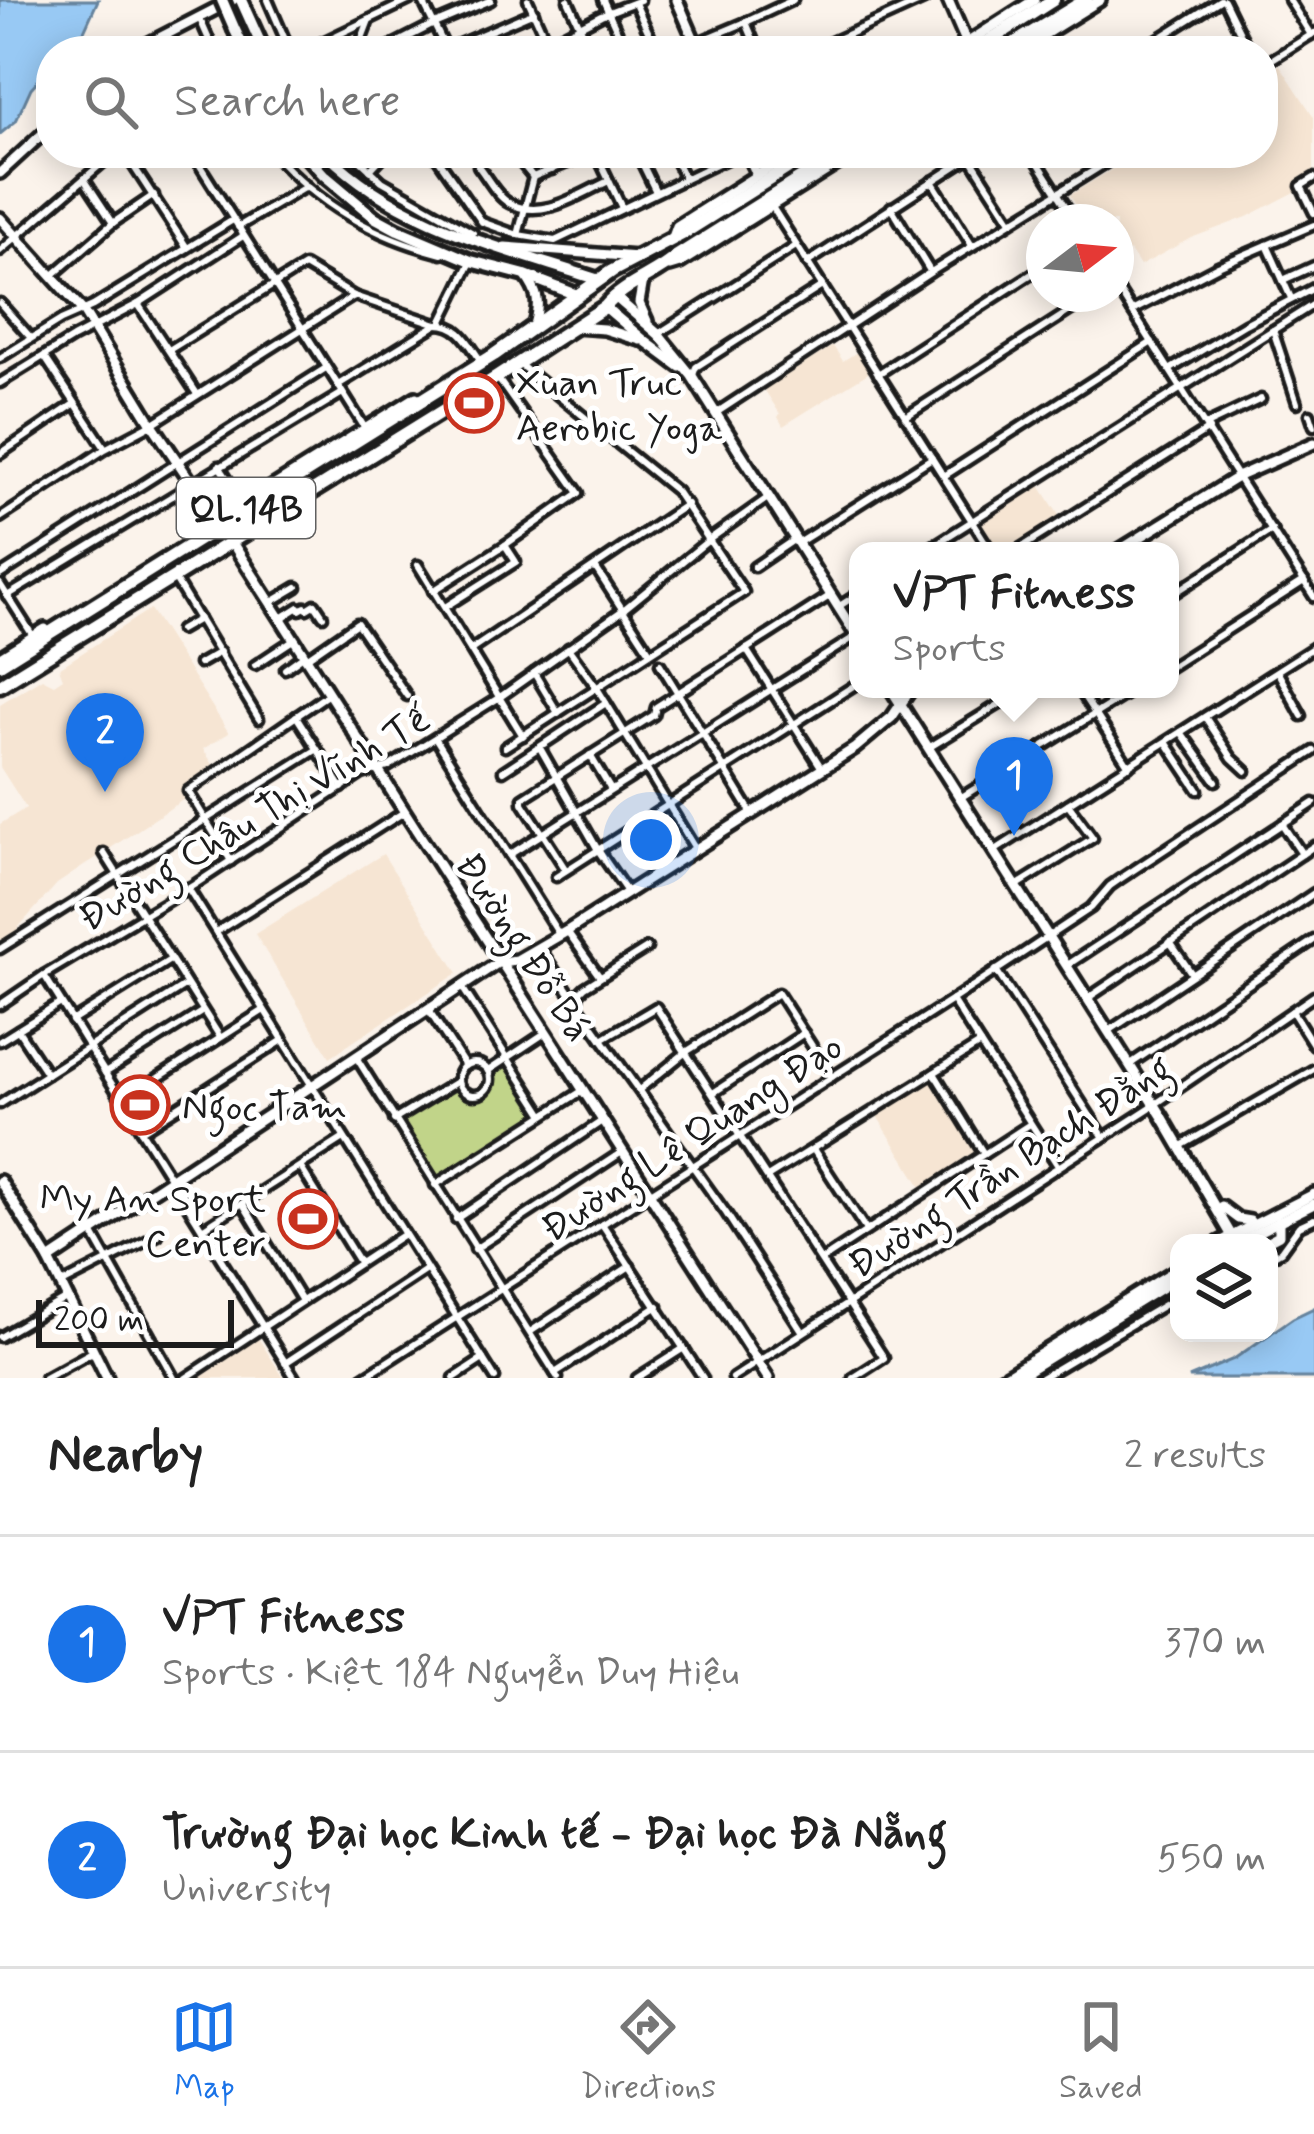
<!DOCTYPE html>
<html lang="en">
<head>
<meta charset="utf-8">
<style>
  :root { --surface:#fff; --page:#f2f2f2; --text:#222; --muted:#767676; --line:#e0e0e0; --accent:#1a73e8 }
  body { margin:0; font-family:Mynerve,sans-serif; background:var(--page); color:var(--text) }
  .controls { position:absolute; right:36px; bottom:36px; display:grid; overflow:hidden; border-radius:24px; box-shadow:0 6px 30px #0003 }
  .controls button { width:108px; height:108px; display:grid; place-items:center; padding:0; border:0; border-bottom:3px solid var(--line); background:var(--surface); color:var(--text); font:60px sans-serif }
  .compass { position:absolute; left:1026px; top:204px; width:108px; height:108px; border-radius:50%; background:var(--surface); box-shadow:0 6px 30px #0003; rotate:74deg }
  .scale { position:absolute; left:36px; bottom:30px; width:198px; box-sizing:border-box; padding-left:12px; border:6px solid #1c1c1c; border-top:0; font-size:33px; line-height:42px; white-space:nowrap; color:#1c1c1c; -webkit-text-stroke:9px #fff; paint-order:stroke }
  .you { position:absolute; left:651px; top:840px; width:42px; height:42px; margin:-30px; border:9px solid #fff; border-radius:50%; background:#1a73e8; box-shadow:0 0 0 18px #1a73e833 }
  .badge { display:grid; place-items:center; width:78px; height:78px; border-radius:50%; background:var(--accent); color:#fff; font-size:39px; font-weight:700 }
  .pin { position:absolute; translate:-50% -99px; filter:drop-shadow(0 3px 6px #0008) }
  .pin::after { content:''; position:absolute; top:63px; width:42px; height:36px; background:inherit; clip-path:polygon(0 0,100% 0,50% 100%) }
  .popup { position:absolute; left:849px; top:542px; width:330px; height:156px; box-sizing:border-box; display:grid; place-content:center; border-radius:24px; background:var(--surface); filter:drop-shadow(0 3px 9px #0005); font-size:39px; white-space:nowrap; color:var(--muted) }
  .popup b { font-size:45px; color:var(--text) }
  .popup::after { content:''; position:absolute; left:50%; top:100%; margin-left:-24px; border:24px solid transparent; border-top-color:var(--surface) }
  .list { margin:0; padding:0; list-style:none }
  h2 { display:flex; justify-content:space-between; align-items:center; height:156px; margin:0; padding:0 48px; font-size:51px }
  h2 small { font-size:39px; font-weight:400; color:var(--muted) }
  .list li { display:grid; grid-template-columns:78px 1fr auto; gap:36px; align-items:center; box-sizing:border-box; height:216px; padding:0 48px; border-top:3px solid var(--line) }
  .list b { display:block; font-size:45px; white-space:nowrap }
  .list p { margin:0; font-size:39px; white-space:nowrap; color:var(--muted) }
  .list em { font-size:39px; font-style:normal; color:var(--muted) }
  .icon { flex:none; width:66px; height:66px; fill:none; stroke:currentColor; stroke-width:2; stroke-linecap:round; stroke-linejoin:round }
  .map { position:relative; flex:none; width:1314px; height:1378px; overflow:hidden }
  .search { position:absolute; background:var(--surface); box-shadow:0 6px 30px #0003; left:36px; right:36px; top:36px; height:132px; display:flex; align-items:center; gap:30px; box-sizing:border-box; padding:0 42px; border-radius:48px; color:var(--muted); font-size:45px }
  .sheet { height:588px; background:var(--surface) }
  nav { display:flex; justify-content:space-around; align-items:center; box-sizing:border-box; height:168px; border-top:3px solid var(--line); background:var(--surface); font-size:33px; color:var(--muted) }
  nav a { display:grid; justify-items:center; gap:6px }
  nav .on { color:var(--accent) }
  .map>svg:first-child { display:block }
</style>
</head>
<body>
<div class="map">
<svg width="1314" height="1378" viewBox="0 0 1314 1378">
  <rect width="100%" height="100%" fill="#fbf3eb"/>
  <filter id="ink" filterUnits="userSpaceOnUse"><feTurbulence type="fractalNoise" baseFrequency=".00833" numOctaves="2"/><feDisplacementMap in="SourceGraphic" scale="24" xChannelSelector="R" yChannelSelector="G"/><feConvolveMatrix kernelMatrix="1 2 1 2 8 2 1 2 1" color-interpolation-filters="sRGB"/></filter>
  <g filter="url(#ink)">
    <g fill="#f6e5d3">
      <polygon points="1280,65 1314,117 1314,175 1297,186 1299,190 1247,217 1191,238 1140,266 1130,251 1116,260 1116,222 1086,222 1070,195 1139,153 1263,153 1263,76"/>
      <polygon points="833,346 843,361 860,350 873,370 783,426 778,417 780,414 764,389"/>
      <polygon points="1039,484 1062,520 1012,551 997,551 979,523"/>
      <polygon points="150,609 229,733 203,749 220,775 57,884 17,929 17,935 0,945 0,824 26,808 0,767 0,704 42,678 54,684 63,678 59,668"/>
      <polygon points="383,854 458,973 330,1057 255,934"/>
      <polygon points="928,1082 932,1083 975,1151 922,1188 877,1116"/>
      <polygon points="256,1335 284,1378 191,1378"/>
    </g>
    <path fill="#c1d489" stroke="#6e7852" stroke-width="3" d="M503 1065H508L536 1111 535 1118 439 1177 433 1174 403 1125V1120L452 1086C467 1094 471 1102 488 1092L495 1071Z"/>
    <g fill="#98c9f4" stroke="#66849e" stroke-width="3">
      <polygon points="0,0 98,0 84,31 65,51 51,51 51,66 31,88 16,121 0,134"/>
      <polygon points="1314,1308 1314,1378 1189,1378 1234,1359 1293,1318"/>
    </g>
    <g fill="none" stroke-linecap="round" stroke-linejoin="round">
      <g stroke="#1c1c1c" stroke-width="15">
        <g id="street">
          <polyline points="268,0 290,51"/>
          <polyline points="422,0 447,51"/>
          <polyline points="528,0 551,51"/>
          <polyline points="568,0 591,51"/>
          <polyline points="603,0 626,51"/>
          <polyline points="1224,0 1249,51"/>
          <polyline points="1289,0 1311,35"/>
          <polyline points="635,3 657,51"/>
          <polyline points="199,17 214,51"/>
          <polyline points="696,43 746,22"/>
          <polyline points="358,49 369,20"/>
          <polyline points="304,51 410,0"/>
          <polyline points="381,51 434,24 491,0"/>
          <polyline points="443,51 534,12"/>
          <polyline points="532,51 601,15 640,0"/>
          <polyline points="758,51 746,22 793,0"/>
          <polyline points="811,51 924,0"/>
          <polyline points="1139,51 1220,0"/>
          <polyline points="1263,65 1314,33"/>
          <polyline points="125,153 187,248"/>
          <polyline points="192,153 365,428"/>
          <path d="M273 153C319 206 375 237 442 254"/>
          <polyline points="352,153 382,181 473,233"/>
          <polyline points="434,153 482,222 518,235 555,241 739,153"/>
          <polyline points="513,153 533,177"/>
          <polyline points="544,153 552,170"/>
          <polyline points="596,153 622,208"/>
          <polyline points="637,153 656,192"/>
          <polyline points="672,153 684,177"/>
          <polyline points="1032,153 1076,222"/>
          <polyline points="970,157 1011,221"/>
          <path d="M478 166C487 177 497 197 509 203 543 221 579 194 609 181"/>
          <polyline points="370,170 386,153"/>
          <polyline points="533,177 591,153"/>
          <polyline points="1314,178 1301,186 1314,213"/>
          <polyline points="84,179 113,223"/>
          <polyline points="932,181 971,244"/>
          <polyline points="769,202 991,551"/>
          <polyline points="891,207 930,271"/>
          <polyline points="238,227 307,186"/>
          <polyline points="518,235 533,177"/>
          <polyline points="1267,245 1291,298"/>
          <polyline points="0,251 114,153"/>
          <polyline points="807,263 976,153"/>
          <polyline points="53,275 113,223 154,195"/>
          <polyline points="1283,280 1314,266"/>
          <polyline points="1116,286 1314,597"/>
          <polyline points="0,303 31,338"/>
          <polyline points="138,304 197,394"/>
          <polyline points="1132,311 1218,266 1314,225"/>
          <polyline points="441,323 471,262"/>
          <polyline points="1273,330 1297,403"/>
          <polyline points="658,334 796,246"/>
          <path d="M169 350 304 266 354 296 437 324C459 324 468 342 479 358"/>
          <polyline points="44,356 105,448"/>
          <polyline points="0,358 61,320 93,306 233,220"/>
          <polyline points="1171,369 1245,324 1314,288"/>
          <polyline points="878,374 1044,266"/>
          <polyline points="693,375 696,367 822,286"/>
          <polyline points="0,383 73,338 138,304 243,236"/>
          <polyline points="338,385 437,324"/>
          <polyline points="716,413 931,272 1122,153"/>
          <polyline points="1310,414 1314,426"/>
          <polyline points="905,417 1096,294"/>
          <polyline points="1206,425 1261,399"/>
          <polyline points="0,454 74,404"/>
          <polyline points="219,466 243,503"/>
          <polyline points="944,476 1152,342"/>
          <polyline points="0,518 105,449 152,424 354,296"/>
          <polyline points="798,543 932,458"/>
          <polyline points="925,551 1314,304"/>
          <polyline points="1016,551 1209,429"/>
          <polyline points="418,565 523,736"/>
          <polyline points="595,567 650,652"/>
          <polyline points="754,567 795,539"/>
          <polyline points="0,575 326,368"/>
          <polyline points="174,578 259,719"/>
          <polyline points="0,584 33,636"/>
          <polyline points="433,591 505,545 579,493 499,380"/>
          <polyline points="7,596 341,394"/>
          <polyline points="1170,596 1272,530"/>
          <polyline points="270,603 297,587"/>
          <polyline points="445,607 516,562 505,545"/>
          <polyline points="838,607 858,594"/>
          <polyline points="280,619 299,607 300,610 305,607 307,609 315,604 323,616"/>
          <polyline points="180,630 199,619"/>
          <polyline points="568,648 597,688 696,850"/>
          <polyline points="746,649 821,767"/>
          <polyline points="471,650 687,504"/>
          <polyline points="308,657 357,623 407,696"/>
          <polyline points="199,664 220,652"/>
          <polyline points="660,664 751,812"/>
          <polyline points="255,665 293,640"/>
          <polyline points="1170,667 1304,581"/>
          <polyline points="285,669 303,656"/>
          <polyline points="1277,671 1302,716"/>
          <polyline points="534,673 558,713"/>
          <polyline points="1079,689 1129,766"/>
          <polyline points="296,716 342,788"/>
          <polyline points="1205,717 1232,758 1246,771"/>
          <polyline points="1181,732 1216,781"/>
          <polyline points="436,739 560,936"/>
          <polyline points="1166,742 1198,790"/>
          <polyline points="505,747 744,592 676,491 519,364"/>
          <polyline points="930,747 1024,689"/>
          <polyline points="540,748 598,850 627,892"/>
          <polyline points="590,755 611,790"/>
          <polyline points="503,771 606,703"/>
          <polyline points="960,798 1135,689"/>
          <polyline points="1282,824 1302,854"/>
          <polyline points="994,851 1314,647"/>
          <polyline points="104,853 220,1037"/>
          <polyline points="509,855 856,636"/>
          <polyline points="231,861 188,791 327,695"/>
          <polyline points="566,870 523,803 523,798 654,715 656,707 831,595"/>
          <polyline points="556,877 858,683"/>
          <polyline points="1016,886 1093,838 1068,804"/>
          <polyline points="188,888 495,1378"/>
          <polyline points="567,931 600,977"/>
          <polyline points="216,932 404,812"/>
          <polyline points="1170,942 1192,974"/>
          <polyline points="539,947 575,1001"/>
          <polyline points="647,948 585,987 579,993 577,1004 726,1213 803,1332"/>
          <polyline points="0,949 316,750"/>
          <polyline points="1066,966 1314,803"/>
          <polyline points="996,970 1103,1136"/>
          <polyline points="44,975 295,1378"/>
          <polyline points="462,987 544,1115"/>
          <polyline points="1088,998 1314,846"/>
          <polyline points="952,1000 1058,1166"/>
          <polyline points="0,1005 44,975 194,885 362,774 388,767 500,697 623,610 710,539 769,497"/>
          <polyline points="428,1009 465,1066"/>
          <polyline points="1292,1011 1314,1046"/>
          <polyline points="72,1021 170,960"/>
          <polyline points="18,1030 47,1074"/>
          <polyline points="1109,1031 1314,893"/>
          <polyline points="602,1039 656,1007 884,1358 853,1378"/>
          <polyline points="0,1041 61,1003"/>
          <polyline points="356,1057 558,1378"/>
          <circle cx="474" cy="1079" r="16"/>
          <polyline points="1129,1065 1314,940"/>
          <polyline points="488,1071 545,1033"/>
          <polyline points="105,1073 203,1011"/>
          <polyline points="934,1073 984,1154"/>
          <polyline points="639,1090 686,1052 778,993 832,1077"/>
          <polyline points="713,1093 804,1033"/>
          <polyline points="122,1101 264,1010"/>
          <polyline points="0,1104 186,985"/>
          <polyline points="394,1120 458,1081"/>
          <polyline points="141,1131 283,1040"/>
          <polyline points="1181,1146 1314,1069"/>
          <polyline points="813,1149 866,1230"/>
          <polyline points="301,1168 359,1262"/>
          <polyline points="769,1176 980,1044"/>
          <polyline points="435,1185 582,1091"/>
          <polyline points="243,1204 302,1301"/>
          <polyline points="456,1219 602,1121"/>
          <polyline points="602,1224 703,1378"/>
          <polyline points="202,1229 344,1138"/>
          <polyline points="92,1232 174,1378"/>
          <polyline points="475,1249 622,1152"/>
          <polyline points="1269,1258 1281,1251 1299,1226 1314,1219"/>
          <polyline points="822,1260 1030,1124"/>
          <polyline points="62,1284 158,1235"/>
          <polyline points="530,1332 630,1266"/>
          <polyline points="0,1337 68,1297"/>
          <polyline points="285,1363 426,1270"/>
          <polyline points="555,1373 658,1306"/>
          <polyline points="45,1378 94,1351"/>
          <polyline points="186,1378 404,1234"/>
          <polyline points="362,1378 952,1000 1091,908 1110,886 1120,879 1314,751"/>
          <polyline points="454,1378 483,1359"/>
          <polyline points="637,1378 684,1348"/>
          <polyline points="733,1378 1154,1105 1314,996"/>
          <polyline points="1041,1378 1179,1296"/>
        </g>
      </g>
      <g stroke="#1c1c1c" stroke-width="18">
        <g id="secondary">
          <polyline points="677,0 699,51"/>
          <polyline points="948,0 968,46"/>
          <polyline points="134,51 233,0"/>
          <polyline points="954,51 1034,0"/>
          <polyline points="1018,51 1100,0"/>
          <polyline points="747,153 757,175"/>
          <polyline points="0,173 51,126"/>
          <polyline points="0,218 83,311 152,424 231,541 768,1378"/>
          <polyline points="673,237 677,226 792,153"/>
          <polyline points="505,247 637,257"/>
          <polyline points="670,266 680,263 855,153"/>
          <path d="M525 275C539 294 540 303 534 325"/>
          <polyline points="643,280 639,303 647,321"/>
          <polyline points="614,296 658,334 692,376 858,638"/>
          <polyline points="605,307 645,341 680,367"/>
          <polyline points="575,327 604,329 640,340"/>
          <polyline points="232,512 416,397"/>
          <polyline points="1118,551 1239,476 1314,443"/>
          <polyline points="0,657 45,629"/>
          <polyline points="891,689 1162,1116 1236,1243 1314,1204"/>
          <polyline points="0,1181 49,1260 107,1378"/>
          <polyline points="1222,1207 1238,1219 1250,1221"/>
          <polyline points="1218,1243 1314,1194"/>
          <polyline points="1264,1243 1279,1235 1279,1221"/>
          <polyline points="49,1260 499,962 517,960 567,931 855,748 892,717 911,689"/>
          <polyline points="1002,1378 1179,1268"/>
          <polyline points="1016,1378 1179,1277"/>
        </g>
      </g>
      <g stroke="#1c1c1c" stroke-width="20">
        <g id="primary">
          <polyline points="241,0 264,51"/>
          <polyline points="235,30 245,51"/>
          <polyline points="304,153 324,175 374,217 398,230 471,261 525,275 577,295"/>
          <path d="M326 153C400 226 503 248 599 280"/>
        </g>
      </g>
      <g stroke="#1c1c1c" stroke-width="21">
        <g id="highway">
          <polyline points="973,51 1053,0"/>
          <polyline points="1002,51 1086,0"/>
          <polyline points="0,664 494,355 612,271 684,233 811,153"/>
          <path d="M0 685 497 377 605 307C625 283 655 276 677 256L841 153"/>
        </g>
      </g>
      <use href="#street" stroke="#fff" stroke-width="6"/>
      <use href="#secondary" stroke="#fff" stroke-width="9"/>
      <use href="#primary" stroke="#fff" stroke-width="10"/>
      <use href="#highway" stroke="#fff" stroke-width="12"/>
      <g stroke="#1c1c1c" stroke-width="20" stroke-linecap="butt">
        <polyline id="primary-bridge" points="222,0 235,30"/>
      </g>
      <use href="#primary-bridge" stroke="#fff" stroke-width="10"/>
    </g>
  </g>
  <defs>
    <g id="stadium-ring" transform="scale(3)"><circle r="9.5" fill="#fff" stroke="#c8321e" stroke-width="1.5"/><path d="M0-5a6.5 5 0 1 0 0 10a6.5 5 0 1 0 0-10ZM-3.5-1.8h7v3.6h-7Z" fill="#c8321e"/></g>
  </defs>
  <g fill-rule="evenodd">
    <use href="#stadium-ring" x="474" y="403"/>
    <use href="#stadium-ring" x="140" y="1105"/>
    <use href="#stadium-ring" x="308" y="1219"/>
  </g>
  <g text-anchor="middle" stroke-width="10" stroke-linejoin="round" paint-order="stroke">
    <rect fill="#fff" stroke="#606060" stroke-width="3" x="177" y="478" width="138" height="60" rx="9"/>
    <g font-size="36" font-weight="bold" fill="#1c1c1c">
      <text x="246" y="521">QL.14B</text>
    </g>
    <g font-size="39" fill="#1c1c1c" stroke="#fff" text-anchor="start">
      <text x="516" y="395">Xuan Truc<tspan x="516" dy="45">Aerobic Yoga</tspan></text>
      <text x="182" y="1119">Ngoc Tam</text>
      <text x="266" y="1211" text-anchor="end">My An Sport<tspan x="266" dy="45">Center</tspan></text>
    </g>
    <g font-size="39" fill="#1c1c1c" stroke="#fff">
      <text transform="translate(253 817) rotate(-31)" y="14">Đường Châu Thị Vĩnh Tế</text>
      <text transform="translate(525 946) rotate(57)" y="14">Đường Đỗ Bá</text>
      <text transform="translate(691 1136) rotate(-33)" y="14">Đường Lê Quang Đạo</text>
      <text transform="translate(1009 1165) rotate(-33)" y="14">Đường Trần Bạch Đằng</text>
    </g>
  </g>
</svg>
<div class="controls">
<button><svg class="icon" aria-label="layers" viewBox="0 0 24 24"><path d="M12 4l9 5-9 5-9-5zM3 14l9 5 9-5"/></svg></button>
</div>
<svg class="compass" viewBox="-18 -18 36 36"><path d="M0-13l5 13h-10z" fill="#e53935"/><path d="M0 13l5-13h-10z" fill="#767676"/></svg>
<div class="scale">200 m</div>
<div class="you"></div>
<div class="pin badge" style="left:1014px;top:836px">1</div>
<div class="popup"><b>VPT Fitness</b>Sports</div>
<div class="pin badge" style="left:105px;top:792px">2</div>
<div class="search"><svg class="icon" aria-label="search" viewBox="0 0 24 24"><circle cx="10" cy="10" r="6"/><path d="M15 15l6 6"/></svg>Search here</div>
</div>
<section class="sheet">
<h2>Nearby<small>2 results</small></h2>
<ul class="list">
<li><span class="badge">1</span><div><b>VPT Fitness</b><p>Sports · Kiệt 184 Nguyễn Duy Hiệu</p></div><em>370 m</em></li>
<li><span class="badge">2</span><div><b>Trường Đại học Kinh tế - Đại học Đà Nẵng</b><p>University</p></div><em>550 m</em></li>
</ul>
</section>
<nav>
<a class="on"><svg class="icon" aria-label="map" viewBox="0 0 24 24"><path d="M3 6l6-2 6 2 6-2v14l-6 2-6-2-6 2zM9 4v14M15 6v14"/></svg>Map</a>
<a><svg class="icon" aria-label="directions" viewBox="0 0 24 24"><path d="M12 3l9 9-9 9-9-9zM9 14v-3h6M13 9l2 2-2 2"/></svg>Directions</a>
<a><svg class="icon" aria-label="saved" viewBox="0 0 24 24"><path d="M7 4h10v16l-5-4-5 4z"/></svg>Saved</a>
</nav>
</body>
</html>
